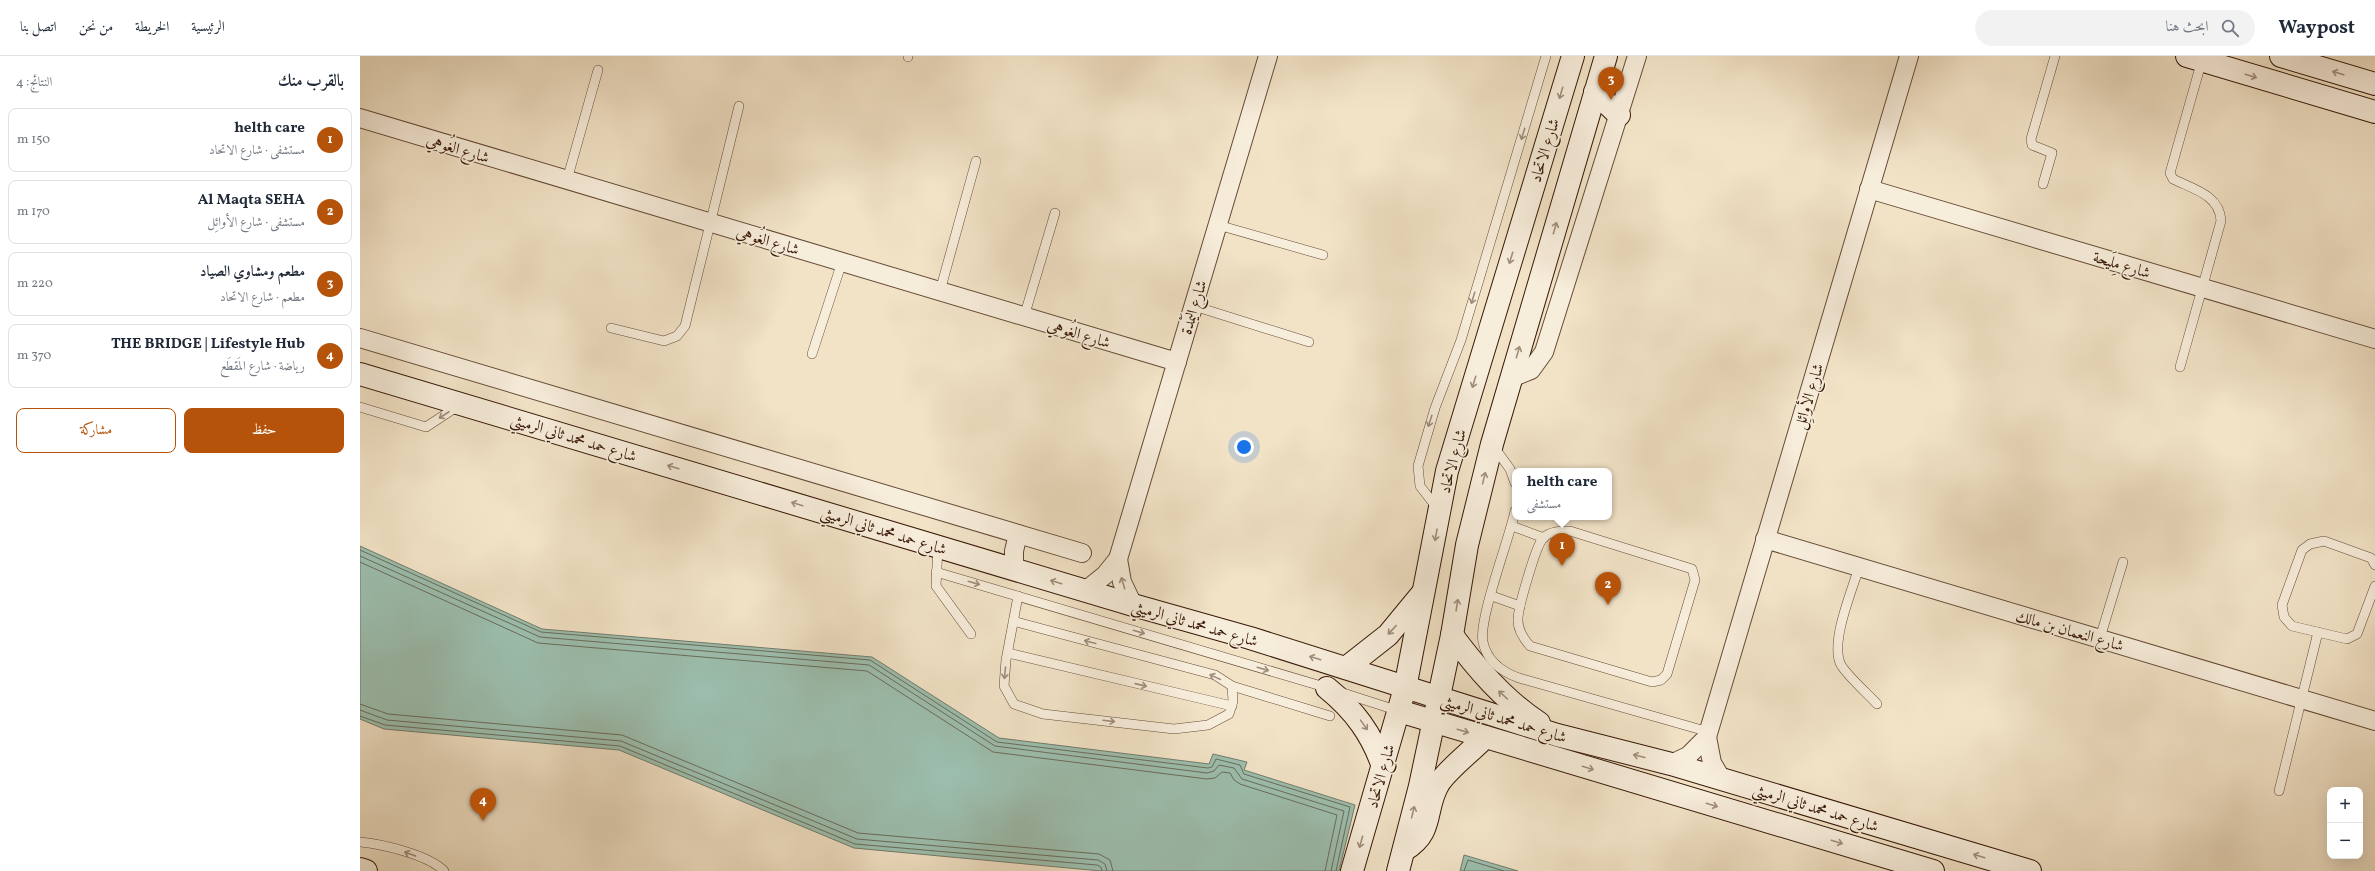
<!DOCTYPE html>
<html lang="ar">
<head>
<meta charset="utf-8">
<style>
  :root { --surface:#fff; --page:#f2f2f3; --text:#1f2937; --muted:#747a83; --line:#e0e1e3; --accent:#b45309 }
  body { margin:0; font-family:Vollkorn,Amiri,serif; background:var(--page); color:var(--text); direction:rtl }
  .controls { position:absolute; right:12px; bottom:12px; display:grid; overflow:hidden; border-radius:8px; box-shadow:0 4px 16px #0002 }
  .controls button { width:36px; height:36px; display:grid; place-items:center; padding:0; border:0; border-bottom:1px solid var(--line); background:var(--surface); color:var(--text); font:20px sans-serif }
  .you { position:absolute; left:884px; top:391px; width:14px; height:14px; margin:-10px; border:3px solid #fff; border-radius:50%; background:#1a73e8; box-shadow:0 0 0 6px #1a73e833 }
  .badge { display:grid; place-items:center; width:26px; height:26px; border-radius:50%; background:var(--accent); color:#fff; font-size:13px; font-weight:700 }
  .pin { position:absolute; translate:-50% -33px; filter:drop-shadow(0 1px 2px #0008) }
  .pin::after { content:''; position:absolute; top:21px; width:14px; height:12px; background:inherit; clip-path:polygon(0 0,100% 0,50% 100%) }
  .popup { position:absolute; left:1152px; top:412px; width:100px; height:52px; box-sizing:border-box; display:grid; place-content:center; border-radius:8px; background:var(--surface); filter:drop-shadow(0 1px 3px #0005); font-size:13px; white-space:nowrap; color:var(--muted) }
  .popup b { font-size:15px; color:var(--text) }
  .popup::after { content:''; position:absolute; left:50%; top:100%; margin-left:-8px; border:8px solid transparent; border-top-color:var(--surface) }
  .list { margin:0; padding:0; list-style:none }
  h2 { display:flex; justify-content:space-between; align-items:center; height:52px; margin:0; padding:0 16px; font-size:17px }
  h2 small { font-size:13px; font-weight:400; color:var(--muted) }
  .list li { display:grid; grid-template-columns:26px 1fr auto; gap:12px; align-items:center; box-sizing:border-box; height:64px; margin:0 8px 8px; padding:0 8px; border:1px solid var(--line); border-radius:8px }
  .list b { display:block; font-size:15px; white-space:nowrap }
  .list p { margin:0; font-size:13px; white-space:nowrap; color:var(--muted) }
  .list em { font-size:13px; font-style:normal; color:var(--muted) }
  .actions { display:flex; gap:8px; padding:12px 16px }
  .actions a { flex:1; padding:9px 0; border:1px solid var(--accent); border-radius:8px; text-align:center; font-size:14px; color:var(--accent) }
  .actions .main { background:var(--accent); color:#fff }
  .icon { flex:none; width:22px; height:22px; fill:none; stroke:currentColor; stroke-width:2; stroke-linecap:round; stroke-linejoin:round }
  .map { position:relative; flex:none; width:2015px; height:815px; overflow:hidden; direction:ltr }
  header { display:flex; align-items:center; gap:24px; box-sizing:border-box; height:56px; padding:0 20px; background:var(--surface); border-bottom:1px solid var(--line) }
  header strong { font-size:19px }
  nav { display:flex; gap:22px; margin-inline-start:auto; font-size:14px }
  .search { width:280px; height:36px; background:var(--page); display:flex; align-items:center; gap:10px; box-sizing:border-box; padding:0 14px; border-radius:22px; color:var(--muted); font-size:15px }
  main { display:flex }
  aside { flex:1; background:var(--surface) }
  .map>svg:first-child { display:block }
</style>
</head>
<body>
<header>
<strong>Waypost</strong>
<div class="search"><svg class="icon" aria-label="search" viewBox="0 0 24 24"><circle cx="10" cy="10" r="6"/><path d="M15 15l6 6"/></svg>ابحث هنا</div>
<nav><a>الرئيسية</a><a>الخريطة</a><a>من نحن</a><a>اتصل بنا</a></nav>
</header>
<main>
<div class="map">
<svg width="2015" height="815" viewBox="0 0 2015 815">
  <rect width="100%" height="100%" fill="#f2e3c7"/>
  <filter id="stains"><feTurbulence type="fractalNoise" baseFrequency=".005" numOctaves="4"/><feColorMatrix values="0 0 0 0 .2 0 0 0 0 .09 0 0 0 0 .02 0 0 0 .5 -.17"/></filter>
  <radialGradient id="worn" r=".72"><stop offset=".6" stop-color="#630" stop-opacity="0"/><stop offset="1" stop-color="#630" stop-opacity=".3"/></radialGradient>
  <g fill="#9cbfaf" stroke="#747c6b">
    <polygon points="0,490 182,573 512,601 639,682 849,708 853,698 887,706 884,714 995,749 979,815 741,815 494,792 259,694 24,673 0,663"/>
    <polygon points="1104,799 1158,815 1100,815"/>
  </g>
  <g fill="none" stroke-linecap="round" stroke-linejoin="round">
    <g stroke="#6a6c5a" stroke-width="1">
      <polyline points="0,494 181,576 510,604 637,686 848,712 852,711 856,703 880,709 884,718 990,751 976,815"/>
      <polyline points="0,500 180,581 509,609 635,690 847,717 854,715 859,709 874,712 882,723 984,755 971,815"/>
      <polyline points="0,506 178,587 507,615 633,696 847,723 855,722 862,716 870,717 874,724 880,728 977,759 965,815"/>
      <polyline points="0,648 28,658 262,679 498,777 739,798 750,804 753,815"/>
      <polyline points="0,654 27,664 261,685 497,783 738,804 745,808 747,815"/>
      <polyline points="0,660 25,669 260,690 495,788 737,809 741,811 742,815"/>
      <polyline points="1104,815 1108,804 1144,815"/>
    </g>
    <g stroke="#664b36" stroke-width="10">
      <g id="lane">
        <polyline points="548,1 548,0"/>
        <polyline points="207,124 238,14"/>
        <polyline points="1683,128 1692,97 1672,89 1671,83 1695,0"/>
        <polyline points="858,169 963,199"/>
        <polyline points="580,235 616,105"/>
        <polyline points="834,250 949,286"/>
        <polyline points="664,261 695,157"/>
        <polyline points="251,272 304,285 317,280 325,270 379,50"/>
        <polyline points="452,298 482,206"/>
        <path d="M1820 311 1861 165C1860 139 1833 133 1813 123L1810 117 1842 4"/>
        <polyline points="0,351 66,371 98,350"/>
        <polyline points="1134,391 1150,413 1155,427"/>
        <polyline points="1077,452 1060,430 1058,410 1075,352 1101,284 1186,0"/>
        <path d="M1155 455C1149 484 1118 564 1123 586 1127 605 1142 616 1159 622L1349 676"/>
        <polyline points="1152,470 1184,482"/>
        <path d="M1210 475 1332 513 1335 524 1307 618 1301 624 1292 626 1170 590C1164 583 1158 575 1158 565 1157 554 1176 490 1183 482 1190 475 1201 475 1210 475Z"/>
        <polyline points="578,491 576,530 611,578"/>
        <polyline points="2015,509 2011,502 1964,485 1950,488 1942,494 1922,549 1924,561 1932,570 1987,583 1997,578 2015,530"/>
        <path d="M1499 511C1492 535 1471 583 1480 607 1484 617 1509 639 1517 648"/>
        <polyline points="576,516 968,632"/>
        <polyline points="1132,540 1160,550"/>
        <polyline points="653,565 855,619 872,630 873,645 869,658 848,669 814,673 683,658 654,648 644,630 646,604 658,540"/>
        <polyline points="1740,582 1763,506"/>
        <polyline points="648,597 872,650"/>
        <polyline points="872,630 970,660"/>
        <polyline points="980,636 1039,655"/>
        <polyline points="1919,735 1958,576"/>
        <path d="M0 786C22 788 69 799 84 815"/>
      </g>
    </g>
    <g stroke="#664b36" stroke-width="20">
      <g id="street">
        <polyline points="0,62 817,306"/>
        <polyline points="1509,133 2015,283"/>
        <polyline points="0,282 722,497"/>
        <polyline points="1151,322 1171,314 1184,296 1277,0"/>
        <polyline points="1405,483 2015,665"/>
        <polyline points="758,503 762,526 773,549"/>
        <polyline points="654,513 654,495 658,478"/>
        <polyline points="725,535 745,519 758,503 908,0"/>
        <polyline points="1347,681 1352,707 1361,722"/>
        <polyline points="1311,708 1328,700 1347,681 1549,0"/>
      </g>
    </g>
    <g stroke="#371806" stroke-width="24">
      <g id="secondary">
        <polyline points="1827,0 2015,56"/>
        <polyline points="1921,0 2015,28"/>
        <polyline points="1235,36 1259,59"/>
        <polyline points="0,318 773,549 890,582 1197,679 1311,708 1670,815"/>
        <path d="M1092 579C1117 613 1144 644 1179 667"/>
        <polyline points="986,612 1028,579 1061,539"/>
        <path d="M967 632C994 654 1012 678 1023 711"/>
        <polyline points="1039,655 1573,815"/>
        <path d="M1044 794C1075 776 1063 753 1079 727 1089 712 1112 695 1125 681"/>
        <polyline points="0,813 6,815"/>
        <polyline points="992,815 1045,632 1087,415 1213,0"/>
        <polyline points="1038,815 1060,730 1092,579 1107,489 1132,388 1246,0"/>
      </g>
    </g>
    <use href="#lane" stroke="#f7eddb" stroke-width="9"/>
    <use href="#street" stroke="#f7eddb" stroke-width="18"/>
    <use href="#secondary" stroke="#f7eddb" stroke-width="22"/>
  </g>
  <defs><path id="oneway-shaft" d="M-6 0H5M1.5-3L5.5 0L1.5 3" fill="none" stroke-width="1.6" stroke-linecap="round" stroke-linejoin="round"/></defs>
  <g stroke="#a18d7b">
    <use href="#oneway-shaft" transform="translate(1978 17) rotate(-163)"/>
    <use href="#oneway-shaft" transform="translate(1891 20) rotate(17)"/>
    <use href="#oneway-shaft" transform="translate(1201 37) rotate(107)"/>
    <use href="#oneway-shaft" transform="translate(1163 78) rotate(107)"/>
    <use href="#oneway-shaft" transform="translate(1195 172) rotate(-74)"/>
    <use href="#oneway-shaft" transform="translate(1151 202) rotate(107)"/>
    <use href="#oneway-shaft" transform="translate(1113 242) rotate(107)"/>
    <use href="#oneway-shaft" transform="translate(1158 296) rotate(-74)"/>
    <use href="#oneway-shaft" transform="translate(1114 326) rotate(107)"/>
    <use href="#oneway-shaft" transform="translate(84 359) rotate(147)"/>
    <use href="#oneway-shaft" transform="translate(1070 365) rotate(108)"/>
    <use href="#oneway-shaft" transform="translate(313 411) rotate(-163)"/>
    <use href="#oneway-shaft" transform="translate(1124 422) rotate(-76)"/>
    <use href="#oneway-shaft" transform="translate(437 448) rotate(-163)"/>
    <use href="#oneway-shaft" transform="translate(1076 479) rotate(100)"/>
    <use href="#oneway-shaft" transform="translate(696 526) rotate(-163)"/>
    <use href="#oneway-shaft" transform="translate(614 527) rotate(16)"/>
    <use href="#oneway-shaft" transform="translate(763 527) rotate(-107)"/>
    <use href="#oneway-shaft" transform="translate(1097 549) rotate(-81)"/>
    <use href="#oneway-shaft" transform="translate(1032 574) rotate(133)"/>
    <use href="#oneway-shaft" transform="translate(779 576) rotate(16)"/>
    <use href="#oneway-shaft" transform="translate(730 586) rotate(-165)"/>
    <use href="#oneway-shaft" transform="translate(955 602) rotate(-163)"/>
    <use href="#oneway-shaft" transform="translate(903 613) rotate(16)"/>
    <use href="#oneway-shaft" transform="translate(645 617) rotate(95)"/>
    <use href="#oneway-shaft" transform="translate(855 621) rotate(-155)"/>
    <use href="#oneway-shaft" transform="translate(781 629) rotate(13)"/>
    <use href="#oneway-shaft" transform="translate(1143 639) rotate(-138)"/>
    <use href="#oneway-shaft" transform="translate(749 665) rotate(7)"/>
    <use href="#oneway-shaft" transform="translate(1004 669) rotate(55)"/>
    <use href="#oneway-shaft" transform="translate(1103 675) rotate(16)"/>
    <use href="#oneway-shaft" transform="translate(1279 700) rotate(-166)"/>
    <use href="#oneway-shaft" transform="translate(1228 712) rotate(17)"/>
    <use href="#oneway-shaft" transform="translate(1352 749) rotate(17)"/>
    <use href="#oneway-shaft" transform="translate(1053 756) rotate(-76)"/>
    <use href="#oneway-shaft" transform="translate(1001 786) rotate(106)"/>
    <use href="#oneway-shaft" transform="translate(1477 786) rotate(17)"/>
    <use href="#oneway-shaft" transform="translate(50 798) rotate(-160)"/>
    <use href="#oneway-shaft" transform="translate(1619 800) rotate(-163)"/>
  </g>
  <g text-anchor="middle" stroke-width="3" stroke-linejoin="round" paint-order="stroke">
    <g font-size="16" fill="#371806" stroke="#f7eddb">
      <text transform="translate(98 92) rotate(17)" y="6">شارع الغُوهي</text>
      <text transform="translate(1184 94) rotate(-73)" y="6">شارع الاتحاد</text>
      <text transform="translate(408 184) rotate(17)" y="6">شارع الغُوهي</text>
      <text transform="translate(1762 208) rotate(17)" y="6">شارع مِلَيحة</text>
      <text transform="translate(833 251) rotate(-73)" y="6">شارع اليَمْدة</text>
      <text transform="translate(719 277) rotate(17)" y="6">شارع الغُوهي</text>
      <text transform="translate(1448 340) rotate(-73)" y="6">شارع الأوائِل</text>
      <text transform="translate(214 381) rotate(17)" y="6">شارع حمد محمد ثاني الرميثي</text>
      <text transform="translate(1092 405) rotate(-75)" y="6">شارع الاتحاد</text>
      <text transform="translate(524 474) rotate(17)" y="6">شارع حمد محمد ثاني الرميثي</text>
      <text transform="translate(835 567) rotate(16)" y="6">شارع حمد محمد ثاني الرميثي</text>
      <text transform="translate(1710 574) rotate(16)" y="6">شارع النعمان بن مالك</text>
      <text transform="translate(1144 662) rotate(17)" y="6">شارع حمد محمد ثاني الرميثي</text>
      <text transform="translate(1020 720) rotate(-74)" y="6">شارع الاتحاد</text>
      <text transform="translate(1456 751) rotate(17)" y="6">شارع حمد محمد ثاني الرميثي</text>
    </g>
  </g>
  <rect width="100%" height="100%" filter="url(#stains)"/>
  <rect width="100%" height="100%" fill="url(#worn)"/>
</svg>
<div class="controls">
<button>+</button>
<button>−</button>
</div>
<div class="you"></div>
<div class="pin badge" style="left:1202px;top:510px">1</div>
<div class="popup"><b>helth care</b>مستشفى</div>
<div class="pin badge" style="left:1248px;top:549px">2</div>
<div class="pin badge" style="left:1251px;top:44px">3</div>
<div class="pin badge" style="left:123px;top:765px">4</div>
</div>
<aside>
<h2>بالقرب منك<small>النتائج: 4</small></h2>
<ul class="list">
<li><span class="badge">1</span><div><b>helth care</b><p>مستشفى · شارع الاتحاد</p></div><em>150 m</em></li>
<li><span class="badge">2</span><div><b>Al Maqta SEHA</b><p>مستشفى · شارع الأوائِل</p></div><em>170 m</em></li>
<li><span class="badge">3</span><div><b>مطعم ومشاوي الصياد</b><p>مطعم · شارع الاتحاد</p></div><em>220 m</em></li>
<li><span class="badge">4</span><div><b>THE BRIDGE | Lifestyle Hub</b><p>رياضة · شارع المَقطَع</p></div><em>370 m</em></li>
</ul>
<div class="actions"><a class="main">حفظ</a><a>مشاركة</a></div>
</aside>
</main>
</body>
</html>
